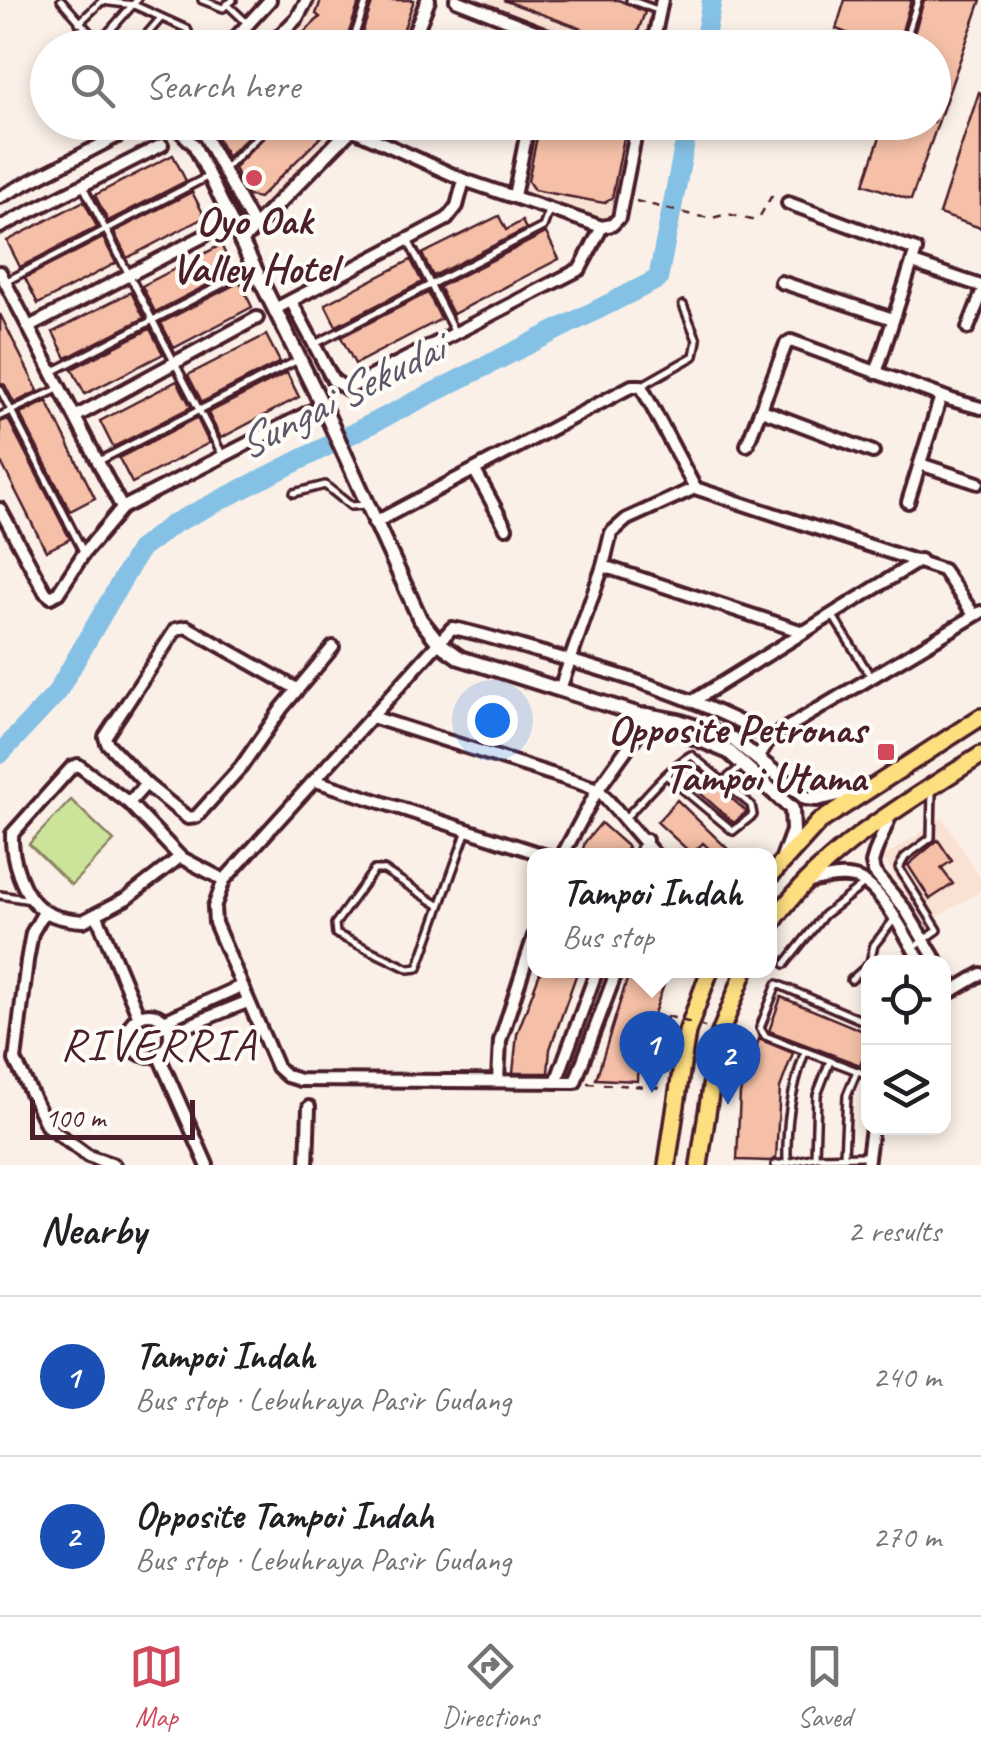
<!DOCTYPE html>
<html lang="en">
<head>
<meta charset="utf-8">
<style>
  :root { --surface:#fff; --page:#f2f2f2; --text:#202124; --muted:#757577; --line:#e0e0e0; --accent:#d1495b }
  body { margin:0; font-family:Caveat,sans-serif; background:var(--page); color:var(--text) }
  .controls { position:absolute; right:30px; bottom:30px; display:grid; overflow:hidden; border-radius:20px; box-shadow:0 5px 15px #0003 }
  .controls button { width:90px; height:90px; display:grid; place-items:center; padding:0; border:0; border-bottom:2px solid var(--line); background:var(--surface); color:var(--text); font:50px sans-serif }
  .scale { position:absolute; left:30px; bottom:25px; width:165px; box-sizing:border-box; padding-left:10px; border:5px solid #4a1f2b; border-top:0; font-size:28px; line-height:35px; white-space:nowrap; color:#4a1f2b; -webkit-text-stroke:8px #fdfcf7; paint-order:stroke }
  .you { position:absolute; left:492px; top:720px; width:35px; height:35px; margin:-25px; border:8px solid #fff; border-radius:50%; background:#1a73e8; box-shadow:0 0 0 15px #1a73e833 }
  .badge { display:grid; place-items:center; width:65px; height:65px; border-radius:50%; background:var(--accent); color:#fff; font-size:32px; font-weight:700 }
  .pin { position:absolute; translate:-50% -82px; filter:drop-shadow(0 2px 5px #0008) }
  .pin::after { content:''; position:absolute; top:52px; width:35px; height:30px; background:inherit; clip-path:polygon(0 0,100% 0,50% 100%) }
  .popup { position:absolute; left:527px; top:848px; width:250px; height:130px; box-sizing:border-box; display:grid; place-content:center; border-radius:20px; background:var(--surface); filter:drop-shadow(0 2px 8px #0005); font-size:32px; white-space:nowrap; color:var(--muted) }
  .popup b { font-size:38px; color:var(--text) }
  .popup::after { content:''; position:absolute; left:50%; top:100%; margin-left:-20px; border:20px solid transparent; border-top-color:var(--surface) }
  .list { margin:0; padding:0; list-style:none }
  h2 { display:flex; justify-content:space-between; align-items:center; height:130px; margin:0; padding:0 40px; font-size:42px }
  h2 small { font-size:32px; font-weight:400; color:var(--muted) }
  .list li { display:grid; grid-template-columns:65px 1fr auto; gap:30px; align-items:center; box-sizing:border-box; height:160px; padding:0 40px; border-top:2px solid var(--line) }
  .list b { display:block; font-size:38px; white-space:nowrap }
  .list p { margin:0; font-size:32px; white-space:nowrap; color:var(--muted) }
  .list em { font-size:32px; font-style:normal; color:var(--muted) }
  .icon { flex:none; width:55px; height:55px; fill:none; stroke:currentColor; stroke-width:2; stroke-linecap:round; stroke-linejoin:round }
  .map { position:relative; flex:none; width:981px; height:1165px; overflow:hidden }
  .search { position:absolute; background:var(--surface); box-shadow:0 5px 15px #0003; left:30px; right:30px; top:30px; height:110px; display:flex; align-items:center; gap:25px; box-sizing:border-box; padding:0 35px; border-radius:55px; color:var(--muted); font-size:38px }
  .sheet { height:450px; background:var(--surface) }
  nav { display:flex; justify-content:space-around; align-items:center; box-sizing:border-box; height:140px; border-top:2px solid var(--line); background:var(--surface); font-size:28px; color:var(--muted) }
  nav a { display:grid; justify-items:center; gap:5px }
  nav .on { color:var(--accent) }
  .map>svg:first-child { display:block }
</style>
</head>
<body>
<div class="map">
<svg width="981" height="1165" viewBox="0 0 981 1165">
  <rect width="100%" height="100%" fill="#fbf0e7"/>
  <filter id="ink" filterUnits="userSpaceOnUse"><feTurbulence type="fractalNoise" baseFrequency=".01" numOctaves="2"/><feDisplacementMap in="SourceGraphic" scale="20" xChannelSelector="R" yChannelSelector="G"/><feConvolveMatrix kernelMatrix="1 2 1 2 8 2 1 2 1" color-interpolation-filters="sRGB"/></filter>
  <g filter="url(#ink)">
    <g fill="#f9e2d4">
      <polygon points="312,0 421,0 402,47 272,48 301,19"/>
      <polygon points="467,0 657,0 648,48 548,47 551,32"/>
      <polygon points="201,122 349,123 253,219"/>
      <polygon points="533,123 633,123 616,215 602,223 519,193"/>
      <polygon points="943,818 981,879 981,891 924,925 883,857"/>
    </g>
    <polygon fill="#cbe49a" stroke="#8a8262" stroke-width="2.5" points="71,800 114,841 71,885 29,844"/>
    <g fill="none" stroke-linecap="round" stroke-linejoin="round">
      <g stroke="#85c1e5" stroke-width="20">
        <polyline points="703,48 712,0"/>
        <polyline points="0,754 56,694 140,549 173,524 658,279 689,122"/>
      </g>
    </g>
    <g fill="#f5c0a7" stroke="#4a1f2b" stroke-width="2.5">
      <polygon points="321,0 360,0 344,47 288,48 320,17 316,14"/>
      <polygon points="373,0 414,0 397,48 368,48 359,42"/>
      <polygon points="503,0 619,0 645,12 635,40 626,45"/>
      <polygon points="845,0 911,0 897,48 886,48 836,29"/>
      <polygon points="924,0 981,0 911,200 864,184 885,122 934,122 934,48 910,48"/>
      <polygon points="979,92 981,93 981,228 939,214"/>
      <polygon points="216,122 263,122 227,157 215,133"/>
      <polygon points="279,122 336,122 259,198 248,196 234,168"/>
      <polygon points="540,122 627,122 612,198 604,203 534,190 528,181"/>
      <polygon points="173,155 186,181 108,221 95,195"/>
      <polygon points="192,192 205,217 127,258 114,232"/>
      <polygon points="84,201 97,227 20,267 7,241"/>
      <polygon points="499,216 506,230 522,221 526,229 433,276 422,254"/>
      <polygon points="546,233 559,259 453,314 439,287"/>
      <polygon points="103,238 116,263 38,304 25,278"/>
      <polygon points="221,245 234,271 155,312 142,286"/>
      <polygon points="411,260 422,282 336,326 325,304"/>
      <polygon points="240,282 252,307 174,348 161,323"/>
      <polygon points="131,292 144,318 66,358 53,332"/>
      <polygon points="428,293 441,319 355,364 341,337"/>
      <polygon points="0,314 38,391 14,403 5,385 0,383"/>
      <polygon points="150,329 163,354 85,394 72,369"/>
      <polygon points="266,335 280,362 202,402 188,375"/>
      <polygon points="287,373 299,397 221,438 208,413"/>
      <polygon points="177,381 191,407 113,447 100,421"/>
      <polygon points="47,401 95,498 70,511 20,414"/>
      <polygon points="197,418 209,443 132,483 119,458"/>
      <polygon points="8,419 70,539 46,551 0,460 0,422"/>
      <polygon points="691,763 746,811 746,812 734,823 677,773"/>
      <polygon points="677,800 730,851 725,856 717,856 703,843 692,854 657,822"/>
      <polygon points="601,823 628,847 621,856 581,856 585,842"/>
      <polygon points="938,840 952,861 941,868 953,884 930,899 908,865"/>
      <polygon points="541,970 578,970 550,1049 548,1073 513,1073 517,1034"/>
      <polygon points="630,970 669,970 638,1060 637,1081 596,1079"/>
      <polygon points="781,997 868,1033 868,1044 860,1065 769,1031"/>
      <polygon points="759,1039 793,1053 780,1088 776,1158 770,1161 737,1160 740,1093"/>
    </g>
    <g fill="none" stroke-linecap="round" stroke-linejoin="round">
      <g stroke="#4a1f2b" stroke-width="12">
        <g id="service">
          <polyline points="61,0 103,48"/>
          <polyline points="202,0 223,8 233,0"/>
          <polyline points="630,0 660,11"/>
          <polyline points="227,4 246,22"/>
          <polyline points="79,23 102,1 134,5 187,29 189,34 176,48"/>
          <polyline points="99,43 137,0"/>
          <polyline points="135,48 161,18"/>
          <polyline points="350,48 367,0"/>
          <polyline points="903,48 918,0"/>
          <polyline points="224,169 273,122"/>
          <polyline points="84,188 222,454"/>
          <polyline points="408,240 454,331"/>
          <polyline points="5,282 207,177"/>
          <polyline points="315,344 543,227 550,208"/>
          <polyline points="52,372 254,268"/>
          <polyline points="641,386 694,356 697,340 683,305"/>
          <polyline points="0,389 83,551"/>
          <polyline points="0,416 60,388"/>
          <polyline points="101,460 296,361"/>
          <polyline points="294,493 325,485 351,506 366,505"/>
          <polyline points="833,616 871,677"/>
          <polyline points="724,781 741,767"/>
          <path d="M626 817C646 797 666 770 691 755L751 805 753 815 733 831 667 776"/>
          <polyline points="0,895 31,900"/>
          <polyline points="440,906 384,870 374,870 335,924 336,934 409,969 418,968 466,833"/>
          <polyline points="913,948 938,930 899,868 905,857 931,838 932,790"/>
          <polyline points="870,962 874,945 893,921"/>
          <polyline points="785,964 824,915 863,885"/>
          <polyline points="851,980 868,965"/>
          <polyline points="868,1023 777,984 760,1028 765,1036 868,1075"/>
          <path d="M805 1052C791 1090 786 1123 787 1163L815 1157 867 1156"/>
          <polyline points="844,1156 847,1095 857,1071"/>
          <polyline points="815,1157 817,1095 830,1061"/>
          <polyline points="775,1165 787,1163"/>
        </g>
      </g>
      <g stroke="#4a1f2b" stroke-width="18">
        <g id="minor">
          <polyline points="456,0 579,48"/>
          <polyline points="226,48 270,0"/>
          <polyline points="267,48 297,18 307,0"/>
          <polyline points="652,48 662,0"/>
          <polyline points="171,122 194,145 241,241"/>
          <polyline points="197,122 255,228"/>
          <polyline points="352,129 464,180 602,227"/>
          <polyline points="514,196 529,122"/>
          <polyline points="0,197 145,122"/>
          <polyline points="788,203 916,250 876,373"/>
          <polyline points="0,227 162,145"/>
          <polyline points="913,263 981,286"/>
          <polyline points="0,272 122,508 84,553 58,593 51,597 45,592 0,509"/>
          <polyline points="781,282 893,319"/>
          <polyline points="291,301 333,380 347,389 580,269 602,227 612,225 619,218 638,122"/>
          <polyline points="275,309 447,219 457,206 464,180"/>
          <polyline points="29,327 204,236"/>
          <polyline points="968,328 981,295"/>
          <polyline points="762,410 873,452"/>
          <polyline points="75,417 257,318"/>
          <polyline points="747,445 786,344 791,341 952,400 981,408"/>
          <polyline points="920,464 978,483"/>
          <polyline points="475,471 506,528"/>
          <polyline points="908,502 941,396"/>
          <polyline points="122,508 311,411"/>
          <polyline points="374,523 632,386 641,386 695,488 943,570 974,615"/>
          <polyline points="603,566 803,632"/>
          <polyline points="560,689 603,566 611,533 627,519 695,488"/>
          <polyline points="693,701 920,560"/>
          <polyline points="372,717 598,789 656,856"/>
          <polyline points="758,757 770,738 981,612"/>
          <path d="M78 765 129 803 180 857 127 898 83 921C70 920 53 918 43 910 22 896 11 858 12 834L72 767Z"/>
          <polyline points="316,781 547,856"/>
          <polyline points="146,784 188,818 196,817 241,767 282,708 333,647"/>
          <polyline points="129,803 146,784 107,743 105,737 176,629 187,627 297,689"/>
          <polyline points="891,814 876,850 872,863 874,872 905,909 937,962"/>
          <polyline points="562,856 598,789 651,715"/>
          <polyline points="640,856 646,840"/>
          <polyline points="180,857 224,880"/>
          <path d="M806 883C823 879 844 873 860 880 884 891 908 941 921 962"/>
          <polyline points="44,912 32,933 27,961 15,1060 47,1126 88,1156 114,1165"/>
          <polyline points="97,916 139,1017"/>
          <path d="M617 970 575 1082 300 1080 287 1076 277 1067 215 923 214 907 224 880 452 628C481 633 511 644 540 652 619 674 699 698 770 738"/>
          <polyline points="944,973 954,990"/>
          <polyline points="944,996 981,974"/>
          <circle cx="149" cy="1035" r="21"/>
          <polyline points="164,1021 241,986"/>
          <polyline points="170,1033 247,1002"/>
          <polyline points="158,1054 207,1165"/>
          <polyline points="498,1080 500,1041 534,936"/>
          <polyline points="556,1082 597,970"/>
          <polyline points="307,1165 309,1107"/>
          <polyline points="867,1165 872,1128"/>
        </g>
      </g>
      <g stroke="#4a1f2b" stroke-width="20">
        <g id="tertiary">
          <polyline points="409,48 428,0"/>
          <polyline points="358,122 241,241 325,411 420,619 439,643 460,658 643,716 729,752 792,809 793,831 783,858"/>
          <polyline points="646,715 678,721 733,739 806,798 817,799 869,787"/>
        </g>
      </g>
      <g stroke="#4a1f2b" stroke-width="22">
        <g id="trunk">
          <polyline points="770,876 819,822 981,717"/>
          <path d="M770 926C823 848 904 805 981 755"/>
          <polyline points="667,1165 687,1032 710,970"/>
          <polyline points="699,1165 719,1036 745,970"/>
        </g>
      </g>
      <g stroke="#4a1f2b" stroke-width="2.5" stroke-dasharray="8 8" stroke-linecap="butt">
        <polyline points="636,201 696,216 712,218 728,214 752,220 760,216 771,197 777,196"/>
        <polyline points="724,1074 735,1074 739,1037"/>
        <polyline points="587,1083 664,1088"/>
        <polyline points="657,1084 667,1016"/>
      </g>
      <use href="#service" stroke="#fdfcf7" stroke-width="5"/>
      <use href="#minor" stroke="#fdfcf7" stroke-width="10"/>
      <use href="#tertiary" stroke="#fdfcf7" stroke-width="12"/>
      <use href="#trunk" stroke="#fedf80" stroke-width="15"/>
      <polyline stroke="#4a1f2b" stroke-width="2.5" stroke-dasharray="8 8" stroke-linecap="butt" points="667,1016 739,1037"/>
    </g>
  </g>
  <g fill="#d1495b" stroke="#fdfcf7" stroke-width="4">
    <circle cx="254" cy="178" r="10"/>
    <rect x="876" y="742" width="20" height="20" rx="5"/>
  </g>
  <g text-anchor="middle" stroke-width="8" stroke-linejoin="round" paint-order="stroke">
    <g font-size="42" font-weight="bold" fill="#4a1f2b" stroke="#fdfcf7">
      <text x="254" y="234">Oyo Oak<tspan x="254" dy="48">Valley Hotel</tspan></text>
      <text x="866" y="743" text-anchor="end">Opposite Petronas<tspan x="866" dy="48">Tampoi Utama</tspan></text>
    </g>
    <g font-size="45" font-style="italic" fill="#5f586c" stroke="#fdfcf7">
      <text transform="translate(339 395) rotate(-27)" y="16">Sungai Sekudai</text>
    </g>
    <g font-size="45" letter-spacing="2.5" fill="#4a1f2b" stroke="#fdfcf7">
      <text x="159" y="1059">RIVERRIA</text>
    </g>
  </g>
</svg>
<div class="controls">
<button><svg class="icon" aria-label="locate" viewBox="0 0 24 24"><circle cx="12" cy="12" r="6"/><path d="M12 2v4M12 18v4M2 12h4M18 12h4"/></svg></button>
<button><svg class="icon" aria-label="layers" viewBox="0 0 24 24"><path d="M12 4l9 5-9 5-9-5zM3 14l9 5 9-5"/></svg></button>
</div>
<div class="scale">100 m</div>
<div class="you"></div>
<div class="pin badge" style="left:652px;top:1093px;background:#1a4fb4">1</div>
<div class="popup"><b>Tampoi Indah</b>Bus stop</div>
<div class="pin badge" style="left:728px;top:1105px;background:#1a4fb4">2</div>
<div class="search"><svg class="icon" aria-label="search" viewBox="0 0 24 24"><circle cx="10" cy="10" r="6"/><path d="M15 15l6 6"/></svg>Search here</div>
</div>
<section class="sheet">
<h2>Nearby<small>2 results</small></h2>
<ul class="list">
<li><span class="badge" style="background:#1a4fb4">1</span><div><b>Tampoi Indah</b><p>Bus stop · Lebuhraya Pasir Gudang</p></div><em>240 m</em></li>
<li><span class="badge" style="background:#1a4fb4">2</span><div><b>Opposite Tampoi Indah</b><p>Bus stop · Lebuhraya Pasir Gudang</p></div><em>270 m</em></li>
</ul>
</section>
<nav>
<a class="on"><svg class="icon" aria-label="map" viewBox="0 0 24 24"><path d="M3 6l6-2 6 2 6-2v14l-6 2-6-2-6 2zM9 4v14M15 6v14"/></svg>Map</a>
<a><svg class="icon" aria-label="directions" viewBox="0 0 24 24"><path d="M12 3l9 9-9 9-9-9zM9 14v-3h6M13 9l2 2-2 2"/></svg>Directions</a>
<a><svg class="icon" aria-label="saved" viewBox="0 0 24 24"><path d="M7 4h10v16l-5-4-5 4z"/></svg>Saved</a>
</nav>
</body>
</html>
